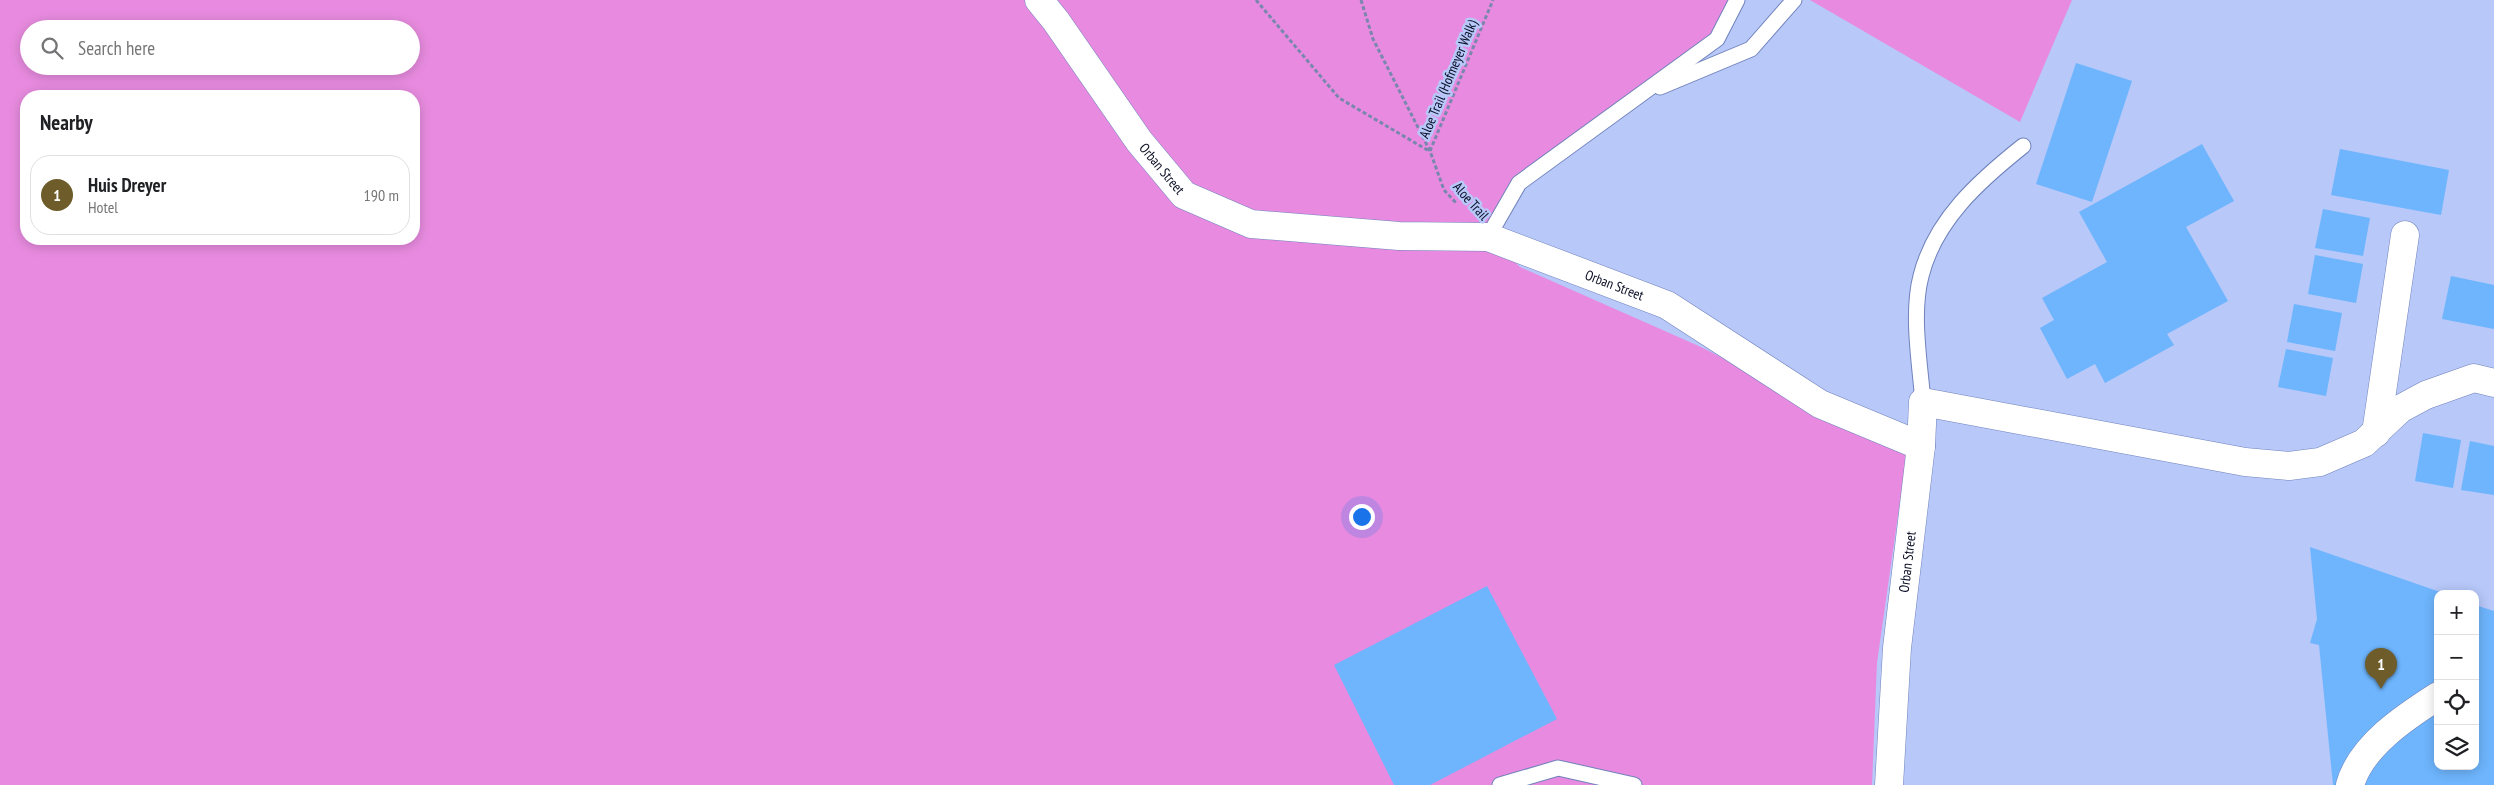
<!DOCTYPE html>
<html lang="en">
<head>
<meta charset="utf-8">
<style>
  :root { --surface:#fff; --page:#f6f6f6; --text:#202124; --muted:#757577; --line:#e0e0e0; --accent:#6e5d2b }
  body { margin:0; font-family:"PT Sans Narrow",sans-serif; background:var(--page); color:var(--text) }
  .controls { position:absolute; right:15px; bottom:15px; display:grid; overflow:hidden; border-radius:10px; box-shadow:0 2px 12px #0003 }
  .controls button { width:45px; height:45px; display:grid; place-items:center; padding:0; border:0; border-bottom:1px solid var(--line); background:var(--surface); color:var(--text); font:25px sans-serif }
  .you { position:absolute; left:1361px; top:516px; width:18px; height:18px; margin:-12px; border:4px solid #fff; border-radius:50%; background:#1a73e8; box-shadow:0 0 0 8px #1a73e833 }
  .badge { display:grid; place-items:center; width:32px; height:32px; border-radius:50%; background:var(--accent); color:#fff; font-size:16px; font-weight:700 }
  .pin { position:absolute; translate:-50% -41px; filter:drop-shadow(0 1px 2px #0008) }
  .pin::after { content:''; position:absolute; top:26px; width:18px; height:15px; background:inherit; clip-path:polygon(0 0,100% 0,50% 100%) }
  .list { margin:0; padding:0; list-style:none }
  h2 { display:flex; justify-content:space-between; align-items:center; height:65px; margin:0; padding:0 20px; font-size:21px }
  h2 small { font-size:16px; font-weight:400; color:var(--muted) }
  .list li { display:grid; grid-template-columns:32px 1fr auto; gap:15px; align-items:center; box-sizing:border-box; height:80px; margin:0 10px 10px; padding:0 10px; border:1px solid var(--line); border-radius:20px }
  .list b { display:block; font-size:19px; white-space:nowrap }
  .list p { margin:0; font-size:16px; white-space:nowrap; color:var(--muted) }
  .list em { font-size:16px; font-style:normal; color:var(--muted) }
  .icon { flex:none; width:28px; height:28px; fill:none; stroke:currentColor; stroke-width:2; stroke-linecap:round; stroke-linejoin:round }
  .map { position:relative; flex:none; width:2494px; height:785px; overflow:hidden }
  .search { position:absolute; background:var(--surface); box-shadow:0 2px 12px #0003; left:20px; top:20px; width:400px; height:55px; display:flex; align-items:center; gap:12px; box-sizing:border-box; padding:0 18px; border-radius:28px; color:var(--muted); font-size:19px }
  .panel { position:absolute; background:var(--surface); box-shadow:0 2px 12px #0003; left:20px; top:90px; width:400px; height:155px; border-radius:20px }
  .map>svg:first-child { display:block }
</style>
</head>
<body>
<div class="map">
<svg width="2494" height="785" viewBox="0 0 2494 785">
  <rect width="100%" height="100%" fill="#b7c8f9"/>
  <g fill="#e88be0" fill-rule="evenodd">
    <path d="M0 0H1737L1717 39 1519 183 1488 237 1520 267 1701 347 1907 452 1877 663 1872 785H0ZM29 29H411V66H29ZM26 96H414V239H26Z"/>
    <polygon points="1810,0 2072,0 2020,122"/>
  </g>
  <g fill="#6eb5fd">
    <polygon points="2076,63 2132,81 2092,202 2036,184"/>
    <polygon points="2202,144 2234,201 2186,227 2228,301 2167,334 2174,345 2105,383 2095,364 2067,379 2040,328 2054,320 2042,298 2107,262 2079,212"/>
    <polygon points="2340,149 2449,170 2441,215 2331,195"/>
    <polygon points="2323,209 2370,218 2363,256 2315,248"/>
    <polygon points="2315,255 2363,264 2356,303 2308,294"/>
    <polygon points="2451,276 2494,285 2494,329 2442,319"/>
    <polygon points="2294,304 2342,313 2335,351 2287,342"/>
    <polygon points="2286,349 2333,358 2326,396 2278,387"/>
    <polygon points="2423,433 2461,440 2453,488 2415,481"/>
    <polygon points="2470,441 2494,446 2494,495 2461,490"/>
    <polygon points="2310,547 2443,593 2438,594 2438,766 2475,766 2475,605 2494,611 2494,785 2333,785 2319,645 2310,643 2317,619"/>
    <polygon points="1487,586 1557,719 1430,785 1394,785 1334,665"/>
  </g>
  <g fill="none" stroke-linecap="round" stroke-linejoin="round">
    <g stroke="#7082bb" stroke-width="17">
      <g id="lane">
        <polyline points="1660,87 1751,49 1794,0"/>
        <polyline points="1488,237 1519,183 1717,39 1737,0"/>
        <path d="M1923 402C1920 364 1911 314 1921 276 1935 220 1979 181 2023 146"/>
        <polyline points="1500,785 1558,768 1634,785"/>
      </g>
    </g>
    <g stroke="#7082bb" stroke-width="29">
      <g id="street">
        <path id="s1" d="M1039 0 1056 21 1139 141 1184 195 1251 224 1399 236 1488 237 1667 305 1820 404 1921 446"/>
        <polyline points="2376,433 2405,235"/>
        <path id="s2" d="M1889 785 1897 648 1921 446 1923 402 2245 462 2289 466 2320 462 2364 443 2400 409 2426 395 2474 378 2494 383"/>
        <path d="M2350 785C2361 746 2405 717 2438 696"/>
      </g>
    </g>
    <g stroke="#7986ad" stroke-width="3" stroke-dasharray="4 2.5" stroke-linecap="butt">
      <polyline points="1256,0 1339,98 1429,151"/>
      <polyline points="1361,0 1373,39 1430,151 1444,190 1457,204"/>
      <polyline points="1430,151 1493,0"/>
    </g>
    <use href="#lane" stroke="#fff" stroke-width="15"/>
    <use href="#street" stroke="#fff" stroke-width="28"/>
  </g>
  <g text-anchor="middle" stroke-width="5" stroke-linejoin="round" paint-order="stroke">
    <g font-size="14" fill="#070c21" stroke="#b7c8f9">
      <text transform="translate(1448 79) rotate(-67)" y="5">Aloe Trail (Hofmeyer Walk)</text>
      <text dy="5" stroke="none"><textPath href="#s1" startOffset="209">Orban Street</textPath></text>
      <text transform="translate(1471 201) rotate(48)" y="5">Aloe Trail</text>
      <text dy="5" stroke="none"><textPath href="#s1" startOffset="689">Orban Street</textPath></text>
      <text dy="5" stroke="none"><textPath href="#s2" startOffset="224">Orban Street</textPath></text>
    </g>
  </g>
</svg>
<div class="controls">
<button>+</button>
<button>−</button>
<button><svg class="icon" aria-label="locate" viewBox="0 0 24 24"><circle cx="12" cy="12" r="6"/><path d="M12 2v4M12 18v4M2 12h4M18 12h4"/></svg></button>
<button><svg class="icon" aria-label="layers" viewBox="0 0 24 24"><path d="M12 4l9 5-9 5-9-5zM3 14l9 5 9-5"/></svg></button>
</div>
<div class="you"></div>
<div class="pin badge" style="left:2381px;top:689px">1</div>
<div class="search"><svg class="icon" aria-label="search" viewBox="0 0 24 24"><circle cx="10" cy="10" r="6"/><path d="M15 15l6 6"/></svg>Search here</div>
<section class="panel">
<h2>Nearby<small></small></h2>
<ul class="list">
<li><span class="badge">1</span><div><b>Huis Dreyer</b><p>Hotel</p></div><em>190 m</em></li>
</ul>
</section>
</div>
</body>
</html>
